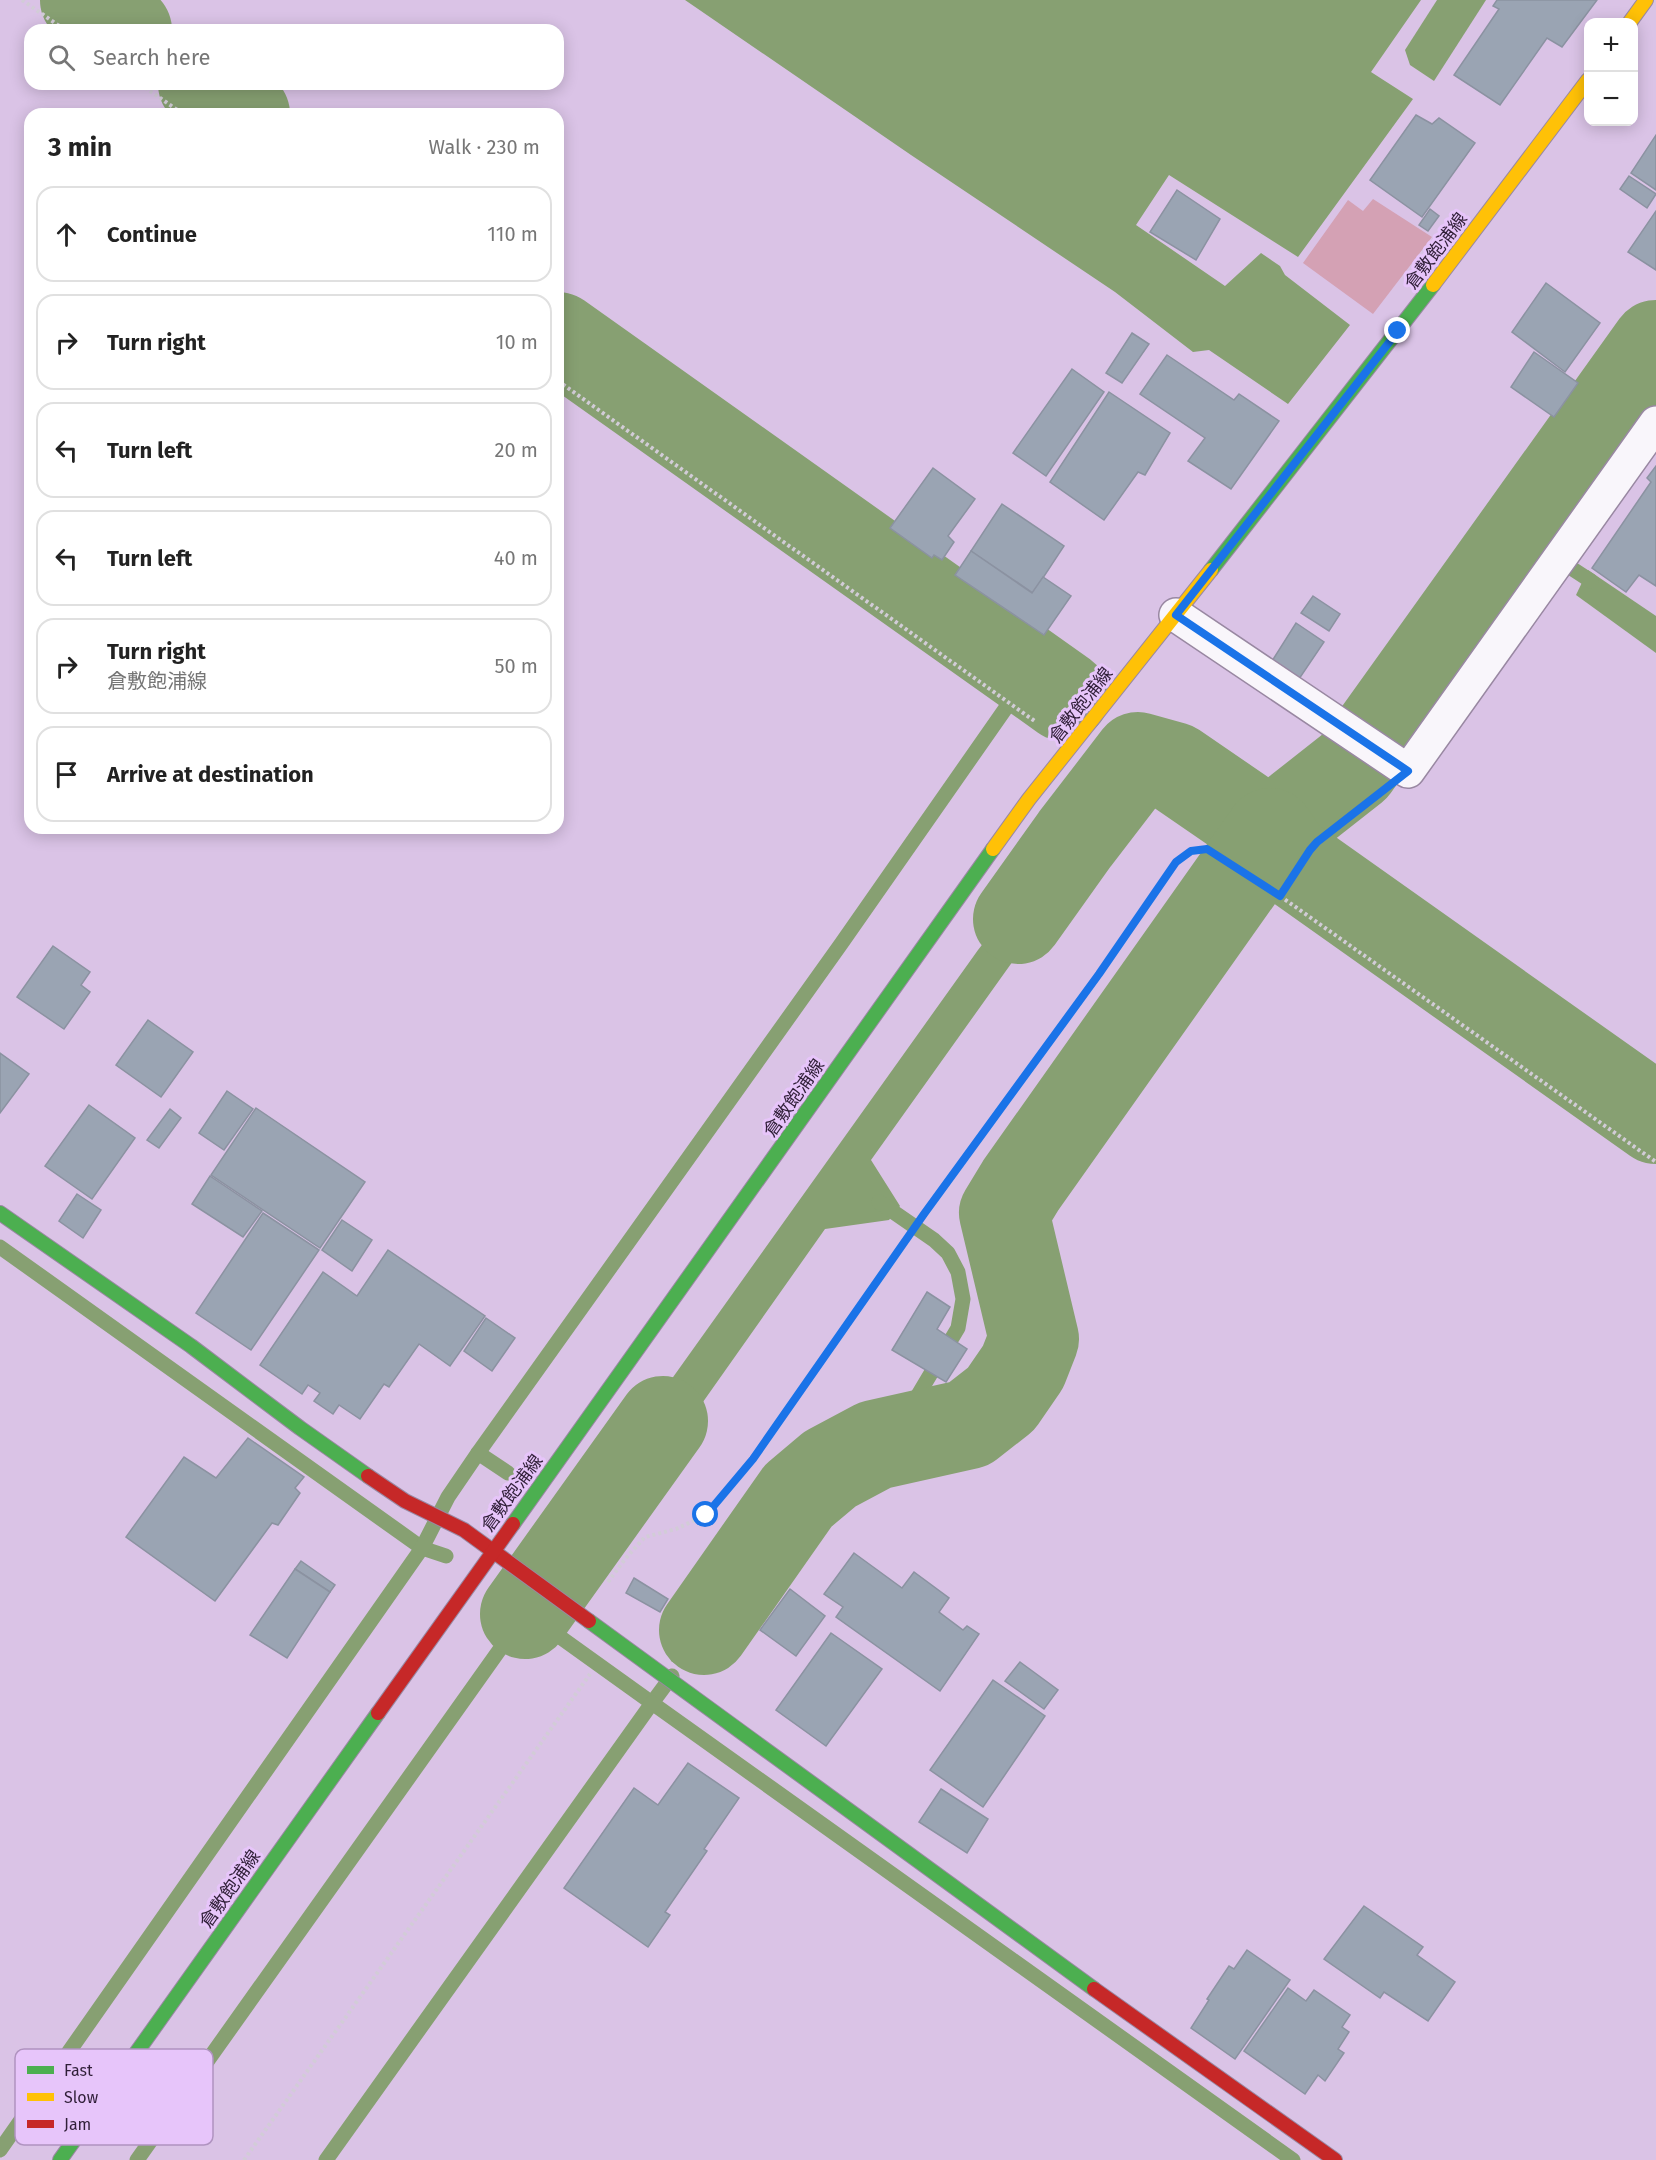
<!DOCTYPE html>
<html lang="en">
<head>
<meta charset="utf-8">
<style>
  :root { --surface:#fff; --page:#f6f6f6; --text:#222; --muted:#767676; --line:#e0e0e0 }
  body { margin:0; font-family:"Fira Sans","Noto Sans JP",sans-serif; background:var(--page); color:var(--text) }
  .controls { position:absolute; right:18px; top:18px; display:grid; overflow:hidden; border-radius:12px; box-shadow:0 3px 15px #0003 }
  .controls button { width:54px; height:54px; display:grid; place-items:center; padding:0; border:0; border-bottom:2px solid var(--line); background:var(--surface); color:var(--text); font:30px sans-serif }
  .stop { position:absolute; width:18px; height:18px; margin:-14px; border:4px solid #1a73e8; border-radius:50%; background:#fff }
  .stop.end { background:#1a73e8; border-color:#fff; box-shadow:0 2px 6px #0008 }
  .list { margin:0; padding:0; list-style:none }
  h2 { display:flex; justify-content:space-between; align-items:center; height:78px; margin:0; padding:0 24px; font-size:26px }
  h2 small { font-size:20px; font-weight:400; color:var(--muted) }
  .list li { display:grid; grid-template-columns:39px 1fr auto; gap:18px; align-items:center; box-sizing:border-box; height:96px; margin:0 12px 12px; padding:0 12px; border:2px solid var(--line); border-radius:18px }
  .list b { display:block; font-size:22px; white-space:nowrap }
  .list p { margin:0; font-size:20px; white-space:nowrap; color:var(--muted) }
  .list em { font-size:20px; font-style:normal; color:var(--muted) }
  .icon { flex:none; width:33px; height:33px; fill:none; stroke:currentColor; stroke-width:2; stroke-linecap:round; stroke-linejoin:round }
  .map { position:relative; flex:none; width:1656px; height:2160px; overflow:hidden }
  .search { position:absolute; background:var(--surface); box-shadow:0 3px 15px #0003; left:24px; top:24px; width:540px; height:66px; display:flex; align-items:center; gap:15px; box-sizing:border-box; padding:0 21px; border-radius:18px; color:var(--muted); font-size:22px }
  .panel { position:absolute; background:var(--surface); box-shadow:0 3px 15px #0003; left:24px; top:108px; width:540px; height:726px; border-radius:18px }
  .map>svg:first-child { display:block }
</style>
</head>
<body>
<div class="map">
<svg width="1656" height="2160" viewBox="0 0 1656 2160">
  <rect width="100%" height="100%" fill="#dac3e6"/>
  <polygon fill="#d4a1b4" points="1373,199 1432,237 1373,314 1303,263 1348,200 1363,211"/>
  <g fill="#87a072">
    <polygon points="685,0 1421,0 1371,72 1413,99 1298,257 1169,175 1136,225 1225,286 1261,253 1280,266 1285,275 1350,325 1288,404 1209,350 1193,352 1115,292 911,155"/>
    <polygon points="1437,0 1486,0 1434,81 1410,65 1405,50"/>
    <polygon points="1588,570 1656,616 1656,653 1576,595"/>
    <polygon points="1083,814 1100,826 1100,839 871,1160 900,1206 889,1220 825,1229 650,1477 642,1471 619,1506 619,1514 613,1523 602,1529 584,1517 584,1509 593,1496 599,1496 603,1490 604,1481 646,1415 978,950"/>
    <polygon points="756,1516 790,1533 689,1671 671,1661 668,1613 721,1532 744,1533"/>
  </g>
  <g fill="none" stroke-linecap="round" stroke-linejoin="round">
    <g stroke="#87a072" stroke-width="15">
      <polyline points="1646,359 1656,366"/>
      <polyline points="1521,535 1538,545"/>
      <polyline points="1568,566 1591,581"/>
      <polyline points="879,1202 934,1240 948,1253 958,1272 963,1299 958,1328 890,1442"/>
      <polyline points="0,1247 422,1548 446,1556"/>
      <polyline points="478,1453 508,1473"/>
      <polyline points="514,1604 652,1703 672,1676"/>
      <polyline points="0,2150 422,1548 448,1497 478,1453 841,944 1031,672"/>
      <polyline points="137,2160 525,1614"/>
      <polyline points="326,2160 652,1703 1293,2160"/>
    </g>
    <g stroke="#87a072" stroke-width="90">
      <polyline points="85,0 127,30"/>
      <polyline points="203,84 245,114"/>
      <polyline points="558,337 1064,696"/>
      <polyline points="1018,919 1075,839 1138,757 1174,767 1270,833 1354,767 1656,345"/>
      <polyline points="525,1614 663,1421"/>
      <polyline points="704,1630 798,1496 830,1469 875,1445 969,1424 1001,1399 1023,1367 1034,1339 1004,1213 1021,1185 1270,833 1286,857 1656,1119"/>
    </g>
  </g>
  <g fill="#9aa4b3" stroke="#8b92a1" stroke-width="1.5">
    <polygon points="1497,0 1597,0 1562,47 1547,38 1500,105 1454,75 1499,9 1493,6"/>
    <polygon points="1416,115 1432,124 1439,118 1475,143 1422,217 1370,180"/>
    <polygon points="1656,135 1656,190 1631,173"/>
    <polygon points="1629,176 1656,194 1647,208 1620,189"/>
    <polygon points="1177,190 1220,219 1196,260 1150,232"/>
    <polygon points="1430,209 1439,216 1428,231 1419,225"/>
    <polygon points="1656,211 1656,270 1628,252"/>
    <polygon points="1546,283 1600,323 1565,372 1512,332"/>
    <polygon points="1132,333 1149,344 1122,383 1106,373"/>
    <polygon points="1534,352 1578,383 1554,417 1511,387"/>
    <polygon points="1167,355 1234,400 1239,394 1279,421 1231,489 1188,461 1205,438 1140,394"/>
    <polygon points="1072,369 1104,392 1046,476 1013,453"/>
    <polygon points="1109,392 1170,433 1145,475 1138,472 1104,520 1050,482"/>
    <polygon points="1656,466 1656,586 1639,575 1626,592 1592,568 1651,482 1647,478"/>
    <polygon points="933,468 975,499 948,536 954,542 942,560 934,555 932,558 890,528"/>
    <polygon points="1002,504 1064,546 1033,593 971,551"/>
    <polygon points="971,551 1032,593 1043,577 1071,596 1044,635 955,575"/>
    <polygon points="1313,596 1340,614 1329,631 1301,613"/>
    <polygon points="1296,623 1324,642 1299,679 1272,661"/>
    <polygon points="53,946 90,972 81,985 90,992 64,1029 17,997"/>
    <polygon points="148,1020 193,1052 161,1097 116,1065"/>
    <polygon points="0,1053 29,1074 0,1113"/>
    <polygon points="227,1091 253,1109 224,1150 199,1133"/>
    <polygon points="89,1105 135,1138 92,1199 45,1166"/>
    <polygon points="256,1108 365,1182 320,1248 211,1175"/>
    <polygon points="170,1109 181,1118 159,1148 147,1140"/>
    <polygon points="210,1176 262,1211 243,1237 192,1204"/>
    <polygon points="77,1194 101,1210 83,1238 59,1221"/>
    <polygon points="263,1213 319,1250 251,1350 196,1313"/>
    <polygon points="342,1220 372,1240 352,1271 322,1250"/>
    <polygon points="388,1250 485,1316 450,1366 419,1344 389,1387 384,1384 360,1419 339,1405 333,1414 314,1401 320,1393 308,1385 302,1394 260,1365 323,1272 357,1296"/>
    <polygon points="927,1292 950,1307 937,1329 967,1349 946,1382 892,1350"/>
    <polygon points="486,1318 515,1338 492,1371 464,1351"/>
    <polygon points="248,1438 304,1477 295,1488 300,1493 278,1525 272,1523 215,1601 126,1537 184,1457 216,1478"/>
    <polygon points="854,1553 902,1588 914,1572 949,1598 939,1612 963,1630 967,1626 979,1634 940,1691 836,1617 843,1607 824,1594"/>
    <polygon points="301,1561 335,1585 330,1592 295,1569"/>
    <polygon points="295,1569 330,1592 287,1658 250,1635"/>
    <polygon points="634,1578 668,1599 660,1612 626,1593"/>
    <polygon points="790,1589 825,1616 796,1656 760,1630"/>
    <polygon points="831,1633 882,1669 826,1746 776,1710"/>
    <polygon points="1020,1662 1058,1690 1044,1709 1005,1681"/>
    <polygon points="993,1680 1045,1716 983,1807 930,1770"/>
    <polygon points="688,1763 739,1798 704,1849 707,1851 665,1912 670,1915 648,1947 564,1888 634,1788 658,1805"/>
    <polygon points="941,1789 988,1819 967,1853 919,1822"/>
    <polygon points="1364,1906 1423,1947 1417,1955 1455,1982 1428,2021 1384,1992 1380,1998 1324,1959"/>
    <polygon points="1247,1950 1290,1980 1235,2059 1191,2028 1209,2000 1207,1999 1229,1966 1234,1969"/>
    <polygon points="1288,1988 1306,2001 1314,1990 1350,2015 1342,2027 1349,2032 1338,2049 1344,2053 1325,2081 1318,2075 1305,2094 1244,2051"/>
  </g>
  <g fill="none" stroke-linecap="round" stroke-linejoin="round">
    <g stroke="#9988a2" stroke-width="36">
      <polyline id="street" points="1176,615 1408,771 1656,423"/>
    </g>
    <g stroke="#9988a2" stroke-width="16">
      <g id="fast">
        <polyline points="1211,570 1433,285"/>
        <polyline points="0,1213 191,1346 300,1428 368,1476"/>
        <polyline points="513,1524 993,849"/>
        <polyline points="589,1621 1094,1989"/>
        <polyline points="60,2160 378,1713"/>
      </g>
    </g>
    <g stroke="#9988a2" stroke-width="16">
      <g id="slow">
        <polyline points="1630,22 1646,0"/>
        <polyline points="1433,285 1588,80"/>
        <polyline points="993,849 1029,799 1211,570"/>
      </g>
    </g>
    <g stroke="#9988a2" stroke-width="16">
      <g id="jam">
        <polyline points="368,1476 405,1501 464,1530 589,1621"/>
        <polyline points="378,1713 513,1524"/>
        <polyline points="1094,1989 1335,2160"/>
      </g>
    </g>
    <g stroke="#d2ccd7" stroke-width="4" stroke-dasharray="3 3" stroke-linecap="butt">
      <polyline points="22,0 65,30"/>
      <polyline points="140,84 183,114"/>
      <polyline points="558,381 1036,722"/>
      <polyline points="1280,896 1310,850 1372,799"/>
      <polyline points="608,1582 625,1559 645,1537 676,1529 706,1515 753,1459 924,1214 1099,974 1176,862 1191,851 1207,849 1221,857 1280,896 1656,1162"/>
      <polyline points="244,2160 590,1674"/>
    </g>
    <use href="#street" stroke="#f9f6fb" stroke-width="33"/>
    <use href="#fast" stroke="#4caf50" stroke-width="14"/>
    <use href="#slow" stroke="#ffc107" stroke-width="14"/>
    <use href="#jam" stroke="#c62828" stroke-width="14"/>
  </g>
  <g fill="none" stroke-linecap="round" stroke-linejoin="round">
    <polyline stroke="#1a73e8" stroke-width="8" points="706,1515 753,1459 924,1214 1099,974 1176,862 1191,851 1207,849 1280,896 1310,850 1317,842 1408,771 1176,615 1398,331"/>
  </g>
  <g text-anchor="middle" stroke-width="6" stroke-linejoin="round" paint-order="stroke">
    <g font-size="18" fill="#301f38" stroke="#e7c5fa">
      <text transform="translate(1436 251) rotate(-53)" y="6">倉敷飽浦線</text>
      <text transform="translate(1081 705) rotate(-52)" y="6">倉敷飽浦線</text>
      <text transform="translate(794 1098) rotate(-55)" y="6">倉敷飽浦線</text>
      <text transform="translate(512 1493) rotate(-54)" y="6">倉敷飽浦線</text>
      <text transform="translate(230 1889) rotate(-55)" y="6">倉敷飽浦線</text>
    </g>
  </g>
  <rect x="15" y="2049" width="198" height="96" rx="9" fill="#e7c5fa" stroke="#b093c0" stroke-width="1.5"/>
  <rect x="27" y="2066" width="27" height="8" fill="#4caf50"/>
  <rect x="27" y="2093" width="27" height="8" fill="#ffc107"/>
  <rect x="27" y="2120" width="27" height="8" fill="#c62828"/>
  <g font-size="16" fill="#301f38">
    <text x="64" y="2076">Fast</text>
    <text x="64" y="2103">Slow</text>
    <text x="64" y="2130">Jam</text>
  </g>
</svg>
<div class="controls">
<button>+</button>
<button>−</button>
</div>
<div class="stop" style="left:706px;top:1515px"></div>
<div class="stop end" style="left:1398px;top:331px"></div>
<div class="search"><svg class="icon" aria-label="search" viewBox="0 0 24 24"><circle cx="10" cy="10" r="6"/><path d="M15 15l6 6"/></svg>Search here</div>
<section class="panel">
<h2>3 min<small>Walk · 230 m</small></h2>
<ul class="list">
<li><svg class="icon" aria-label="ahead" viewBox="0 0 24 24"><path d="M12 20V5M6 11l6-6 6 6"/></svg><div><b>Continue</b></div><em>110 m</em></li>
<li><svg class="icon" aria-label="right" viewBox="0 0 24 24"><path d="M7 20v-9h11M14 6l5 5-5 5"/></svg><div><b>Turn right</b></div><em>10 m</em></li>
<li><svg class="icon" aria-label="left" viewBox="0 0 24 24"><path d="M17 20v-9H6M10 6l-5 5 5 5"/></svg><div><b>Turn left</b></div><em>20 m</em></li>
<li><svg class="icon" aria-label="left" viewBox="0 0 24 24"><path d="M17 20v-9H6M10 6l-5 5 5 5"/></svg><div><b>Turn left</b></div><em>40 m</em></li>
<li><svg class="icon" aria-label="right" viewBox="0 0 24 24"><path d="M7 20v-9h11M14 6l5 5-5 5"/></svg><div><b>Turn right</b><p>倉敷飽浦線</p></div><em>50 m</em></li>
<li><svg class="icon" aria-label="arrive" viewBox="0 0 24 24"><path d="M6 21V4h12l-3 4 3 4H6"/></svg><div><b>Arrive at destination</b></div></li>
</ul>
</section>
</div>
</body>
</html>
